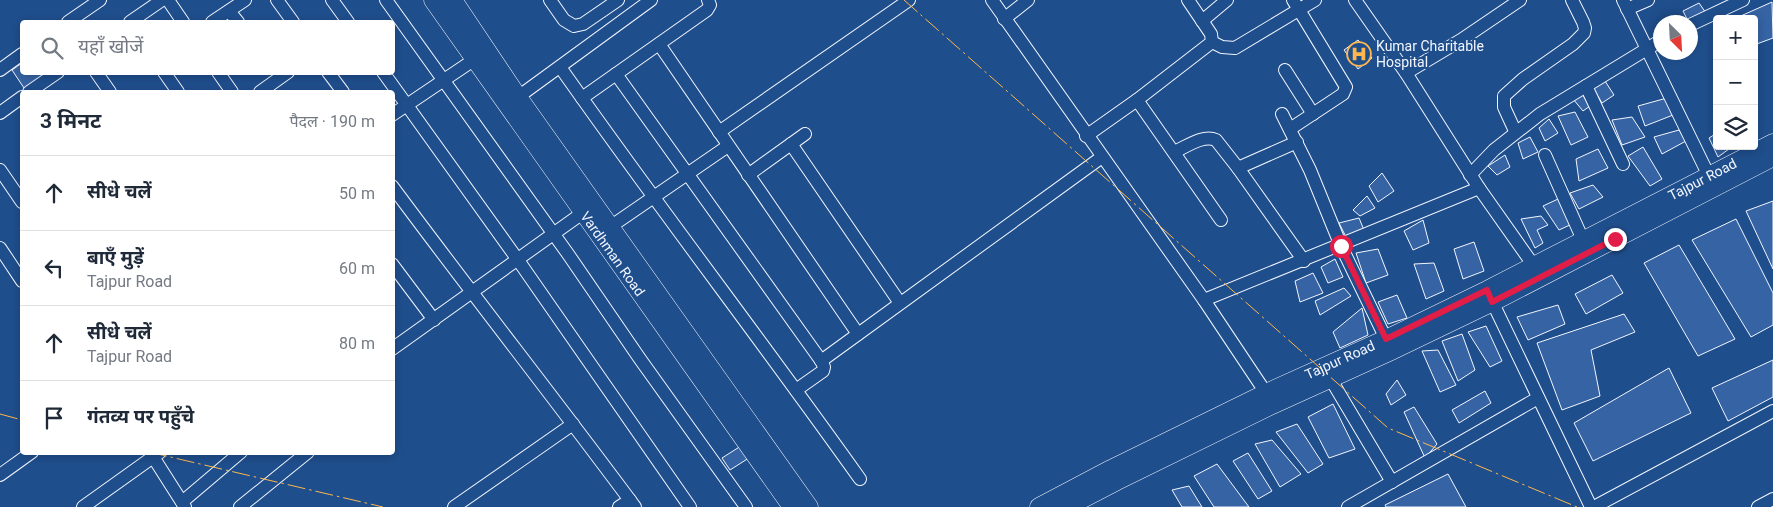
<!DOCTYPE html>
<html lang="hi">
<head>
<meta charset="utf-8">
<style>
  :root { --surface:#fff; --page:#f6f6f7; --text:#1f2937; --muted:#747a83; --line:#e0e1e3 }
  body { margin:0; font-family:Roboto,"Noto Sans Devanagari",sans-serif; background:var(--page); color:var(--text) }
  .controls { position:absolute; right:15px; top:15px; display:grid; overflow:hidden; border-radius:5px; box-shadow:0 2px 8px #0003 }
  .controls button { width:45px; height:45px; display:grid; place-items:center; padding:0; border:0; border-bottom:1px solid var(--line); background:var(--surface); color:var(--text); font:25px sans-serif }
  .compass { position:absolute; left:1653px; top:15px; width:45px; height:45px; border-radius:50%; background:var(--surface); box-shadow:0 2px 8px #0003; rotate:156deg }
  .stop { position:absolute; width:15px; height:15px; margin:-11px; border:4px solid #e11d48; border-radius:50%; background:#fff }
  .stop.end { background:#e11d48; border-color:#fff; box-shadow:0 1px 5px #0008 }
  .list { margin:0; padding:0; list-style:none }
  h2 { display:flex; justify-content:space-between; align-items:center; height:65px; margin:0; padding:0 20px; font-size:21px }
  h2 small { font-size:16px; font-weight:400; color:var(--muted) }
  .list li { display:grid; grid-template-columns:32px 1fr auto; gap:15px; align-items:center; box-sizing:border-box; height:75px; padding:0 20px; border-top:1px solid var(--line) }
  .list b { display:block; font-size:19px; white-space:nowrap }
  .list p { margin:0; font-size:16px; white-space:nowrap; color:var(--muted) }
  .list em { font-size:16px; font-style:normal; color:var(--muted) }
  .icon { flex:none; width:28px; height:28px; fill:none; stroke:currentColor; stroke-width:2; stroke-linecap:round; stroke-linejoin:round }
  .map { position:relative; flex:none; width:1773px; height:507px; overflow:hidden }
  .search { position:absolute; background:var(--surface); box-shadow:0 2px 8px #0003; left:20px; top:20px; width:375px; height:55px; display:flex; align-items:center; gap:12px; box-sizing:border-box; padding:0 18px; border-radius:5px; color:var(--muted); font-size:19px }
  .panel { position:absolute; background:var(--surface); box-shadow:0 2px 8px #0003; left:20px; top:90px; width:375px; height:365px; border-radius:5px }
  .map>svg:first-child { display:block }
</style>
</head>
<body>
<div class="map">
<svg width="1773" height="507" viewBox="0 0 1773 507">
  <rect width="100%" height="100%" fill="#1f4e8c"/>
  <g fill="#3563a3" stroke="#f2f6ff">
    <polygon points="1772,2 1773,38 1754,45 1754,19 1734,19"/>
    <polygon points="1699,3 1706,13 1688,21 1683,11"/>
    <polygon points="1358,40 1372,58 1358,69 1344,50"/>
    <polygon points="22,63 22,72 55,72 26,91 12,70"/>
    <polygon points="1605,81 1614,95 1602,103 1593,88"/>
    <polygon points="1583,95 1590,106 1583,111 1573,99"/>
    <polygon points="1667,98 1673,115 1645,126 1638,106"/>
    <polygon points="1575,112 1588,137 1571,145 1558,116"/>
    <polygon points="1632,117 1645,137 1622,145 1612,120"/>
    <polygon points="1549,119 1558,133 1545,141 1539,128"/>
    <polygon points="1679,130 1686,141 1662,154 1654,137"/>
    <polygon points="1717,133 1717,146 1733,146 1718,157 1709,138"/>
    <polygon points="1530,137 1538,152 1523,159 1518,143"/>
    <polygon points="1643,147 1662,179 1650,186 1628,156"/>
    <polygon points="1598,149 1608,168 1579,181 1576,159"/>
    <polygon points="1505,155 1510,167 1497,175 1488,166"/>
    <polygon points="1382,173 1394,191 1378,202 1369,186"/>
    <polygon points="1593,185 1603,197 1579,209 1570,193"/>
    <polygon points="1367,196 1375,208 1360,216 1353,210"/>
    <polygon points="1558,199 1572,224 1559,230 1543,206"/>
    <polygon points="1773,201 1773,269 1746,211"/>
    <polygon points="1541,216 1548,225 1537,230 1543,243 1535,248 1521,219"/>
    <polygon points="1359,218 1364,230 1346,237 1339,223"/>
    <polygon points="1736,219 1773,293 1773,325 1751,337 1692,240"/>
    <polygon points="1423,220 1429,243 1413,250 1404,231"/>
    <polygon points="1474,242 1484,271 1463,279 1454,249"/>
    <polygon points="1679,245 1735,339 1698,356 1644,263"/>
    <polygon points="1378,249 1388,275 1366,283 1356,253"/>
    <polygon points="1335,259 1343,277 1328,283 1321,267"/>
    <polygon points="1434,263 1444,291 1426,299 1414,264"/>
    <polygon points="1313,273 1323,293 1300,302 1295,281"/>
    <polygon points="1612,275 1623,293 1586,314 1575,294"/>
    <polygon points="1344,288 1351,296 1320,315 1315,301"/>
    <polygon points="1397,295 1407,318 1388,324 1378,302"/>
    <polygon points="1558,305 1565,324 1528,340 1517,317"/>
    <polygon points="1362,308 1368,335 1340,348 1333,332"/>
    <polygon points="1624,314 1635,332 1591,350 1600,396 1562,410 1537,343"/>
    <polygon points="1486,326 1502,361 1490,367 1468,332"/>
    <polygon points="1462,334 1475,370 1458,381 1442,341"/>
    <polygon points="1438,350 1456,385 1440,392 1422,351"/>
    <polygon points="1773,360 1773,397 1728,421 1712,388"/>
    <polygon points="1669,368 1691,413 1593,461 1574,423"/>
    <polygon points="1397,380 1406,395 1391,405 1386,394"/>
    <polygon points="1485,391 1491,403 1459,423 1452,410"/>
    <polygon points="1333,404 1355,449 1329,458 1308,417"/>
    <polygon points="1414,407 1437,444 1425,458 1404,412"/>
    <polygon points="1297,424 1323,464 1308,473 1276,432"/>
    <polygon points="1272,440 1301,474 1280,487 1255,444"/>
    <polygon points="744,444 752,456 730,470 722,458"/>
    <polygon points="1248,453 1272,491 1258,499 1233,461"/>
    <polygon points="1217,464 1249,507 1214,507 1194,476"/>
    <polygon points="1448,474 1466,507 1386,507 1385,505"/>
    <polygon points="1189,486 1202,507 1182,507 1172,490"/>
  </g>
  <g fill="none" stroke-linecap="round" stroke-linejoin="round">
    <g stroke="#f2f6ff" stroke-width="14">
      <g id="street">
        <polyline points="168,0 183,22"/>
        <polyline points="277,0 293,22"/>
        <polyline points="332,0 348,22"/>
        <polyline points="386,0 568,254 640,359 746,507"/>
        <polyline points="550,0 564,20 574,26 583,24 618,0"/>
        <path d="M708 0 710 5 707 10 582 98C673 226 769 351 860 479"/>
        <polyline points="992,0 1204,300 1266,393"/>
        <polyline points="1355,0 1406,73 1479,188 1534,266"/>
        <polyline points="1623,0 1709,176"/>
        <polyline points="1627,9 1648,0"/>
        <polyline points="229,11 238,22"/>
        <polyline points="1004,19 1028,0"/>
        <polyline points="1202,21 1227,0"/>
        <polyline points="68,22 100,0"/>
        <polyline points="130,22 162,0"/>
        <polyline points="212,22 245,0"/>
        <polyline points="1690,25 1743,0"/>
        <polyline points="1212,42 1222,47 1235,48 1315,0"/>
        <polyline points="659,44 858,334"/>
        <polyline points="560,67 582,98"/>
        <polyline points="0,70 22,54"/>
        <polyline points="1285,70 1313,114"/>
        <polyline points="96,72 110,92"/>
        <polyline points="164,72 178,92"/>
        <polyline points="218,72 232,92"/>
        <polyline points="328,72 343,92"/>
        <polyline points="383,72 518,260 690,507"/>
        <polyline points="1406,73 1461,40 1520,0"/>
        <polyline points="616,74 822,362 824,367 823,371 796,390"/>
        <polyline points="1586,86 1623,164"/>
        <polyline points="29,92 58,72"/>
        <polyline points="260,92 288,72"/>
        <polyline points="518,97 651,0"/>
        <polyline points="1137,100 1221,220"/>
        <polyline points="0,113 22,97"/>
        <polyline points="1282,114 1310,170 1341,246 1386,339"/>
        <polyline points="392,115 481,55"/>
        <polyline points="1290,129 1343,94 1346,87 1293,0"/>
        <polyline points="1515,131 1504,107 1504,96 1523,79 1573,44 1584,33 1585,28 1583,22 1572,0"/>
        <polyline points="719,132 909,0"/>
        <polyline points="1086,136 1137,100 1212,42 1211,34 1188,0"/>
        <polyline points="791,144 900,303"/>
        <path d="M1174 152C1186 147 1203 134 1216 140L1238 168 1304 261"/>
        <polyline points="1545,155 1583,240"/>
        <polyline points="1238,168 1297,142"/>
        <polyline points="0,170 22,202"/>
        <polyline points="748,175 805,134"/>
        <polyline points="1470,175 1494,150 1540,114 1660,41"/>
        <path d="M392 186C472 294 555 399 635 507"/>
        <polyline points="610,227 728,146"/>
        <polyline points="0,248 22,281"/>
        <polyline points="392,264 434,320"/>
        <polyline points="1489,295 1591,507"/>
        <polyline points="1204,300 1479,188"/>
        <polyline points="392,349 584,212"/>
        <polyline points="821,361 1102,157"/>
        <polyline points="1330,378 1392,482"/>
        <polyline points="150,452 185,507"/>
        <polyline points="0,475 32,452"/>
        <polyline points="182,502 241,452"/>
        <polyline points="83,507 160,452"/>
        <polyline points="240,507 308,452"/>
        <polyline points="454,507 573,424"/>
        <polyline points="619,507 630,500"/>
        <polyline points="1348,507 1538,398"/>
        <polyline points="1594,507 1773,411"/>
        <polyline points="1758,507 1773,499"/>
      </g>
    </g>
    <g stroke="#f2f6ff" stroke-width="19">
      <g id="secondary">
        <path id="s1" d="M433 0 792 507"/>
        <polyline points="453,0 518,97 809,507"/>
        <path id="s2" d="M1039 507 1111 469 1266 393 1386 339 1487 290 1773 143"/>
        <polyline points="1067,507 1117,481 1272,405 1391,351 1493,302 1773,157"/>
      </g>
    </g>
    <use href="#street" stroke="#1f4e8c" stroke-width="12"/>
    <use href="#secondary" stroke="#1f4e8c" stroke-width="18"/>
    <g stroke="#ffb74d" stroke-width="1" stroke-dasharray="18 4 2.5 4" stroke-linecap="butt">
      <polyline points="904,0 1388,428 1577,507"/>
      <polyline points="0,414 22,420"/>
      <polyline points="149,452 383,507"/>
    </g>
  </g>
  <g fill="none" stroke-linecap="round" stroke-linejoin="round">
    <polyline stroke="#e11d48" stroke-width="6" points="1341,246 1386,339 1487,290 1492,302 1615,239"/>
  </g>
  <defs>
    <g id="hospital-ring" transform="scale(1.25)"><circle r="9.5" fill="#1f4e8c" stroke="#ffb74d" stroke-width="1.5"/><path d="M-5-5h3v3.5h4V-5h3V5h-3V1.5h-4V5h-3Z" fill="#ffb74d"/></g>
  </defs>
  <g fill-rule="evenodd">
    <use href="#hospital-ring" x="1359" y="54"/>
  </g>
  <g text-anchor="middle" stroke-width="4" stroke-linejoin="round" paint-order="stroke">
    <g font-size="14" fill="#f2f6ff" stroke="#1f4e8c" text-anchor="start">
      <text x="1376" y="51">Kumar Charitable<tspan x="1376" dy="16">Hospital</tspan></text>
    </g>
    <g font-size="14" fill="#f2f6ff" stroke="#1f4e8c">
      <text dy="5" stroke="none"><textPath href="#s2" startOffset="740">Tajpur Road</textPath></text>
      <text dy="5" stroke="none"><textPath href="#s1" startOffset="311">Vardhman Road</textPath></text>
      <text dy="5" stroke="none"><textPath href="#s2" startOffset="335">Tajpur Road</textPath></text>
    </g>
  </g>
</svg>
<div class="controls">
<button>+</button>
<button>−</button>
<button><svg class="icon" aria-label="layers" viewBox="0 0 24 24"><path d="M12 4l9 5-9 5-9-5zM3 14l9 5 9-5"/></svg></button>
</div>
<svg class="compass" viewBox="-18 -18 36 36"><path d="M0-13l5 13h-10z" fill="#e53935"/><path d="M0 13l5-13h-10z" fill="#747a83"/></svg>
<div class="stop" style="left:1341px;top:246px"></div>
<div class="stop end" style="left:1615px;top:239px"></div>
<div class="search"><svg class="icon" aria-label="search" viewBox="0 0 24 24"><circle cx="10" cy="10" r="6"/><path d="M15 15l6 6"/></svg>यहाँ खोजें</div>
<section class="panel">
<h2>3 मिनट<small>पैदल · 190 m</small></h2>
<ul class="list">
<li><svg class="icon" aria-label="ahead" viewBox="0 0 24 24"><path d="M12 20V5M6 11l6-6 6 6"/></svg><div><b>सीधे चलें</b></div><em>50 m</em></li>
<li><svg class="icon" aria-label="left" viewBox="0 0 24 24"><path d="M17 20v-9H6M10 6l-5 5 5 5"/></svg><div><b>बाएँ मुड़ें</b><p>Tajpur Road</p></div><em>60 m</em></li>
<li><svg class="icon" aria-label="ahead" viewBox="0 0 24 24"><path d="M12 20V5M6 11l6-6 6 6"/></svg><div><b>सीधे चलें</b><p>Tajpur Road</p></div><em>80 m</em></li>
<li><svg class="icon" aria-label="arrive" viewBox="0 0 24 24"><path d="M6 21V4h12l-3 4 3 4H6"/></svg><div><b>गंतव्य पर पहुँचे</b></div></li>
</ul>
</section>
</div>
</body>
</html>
